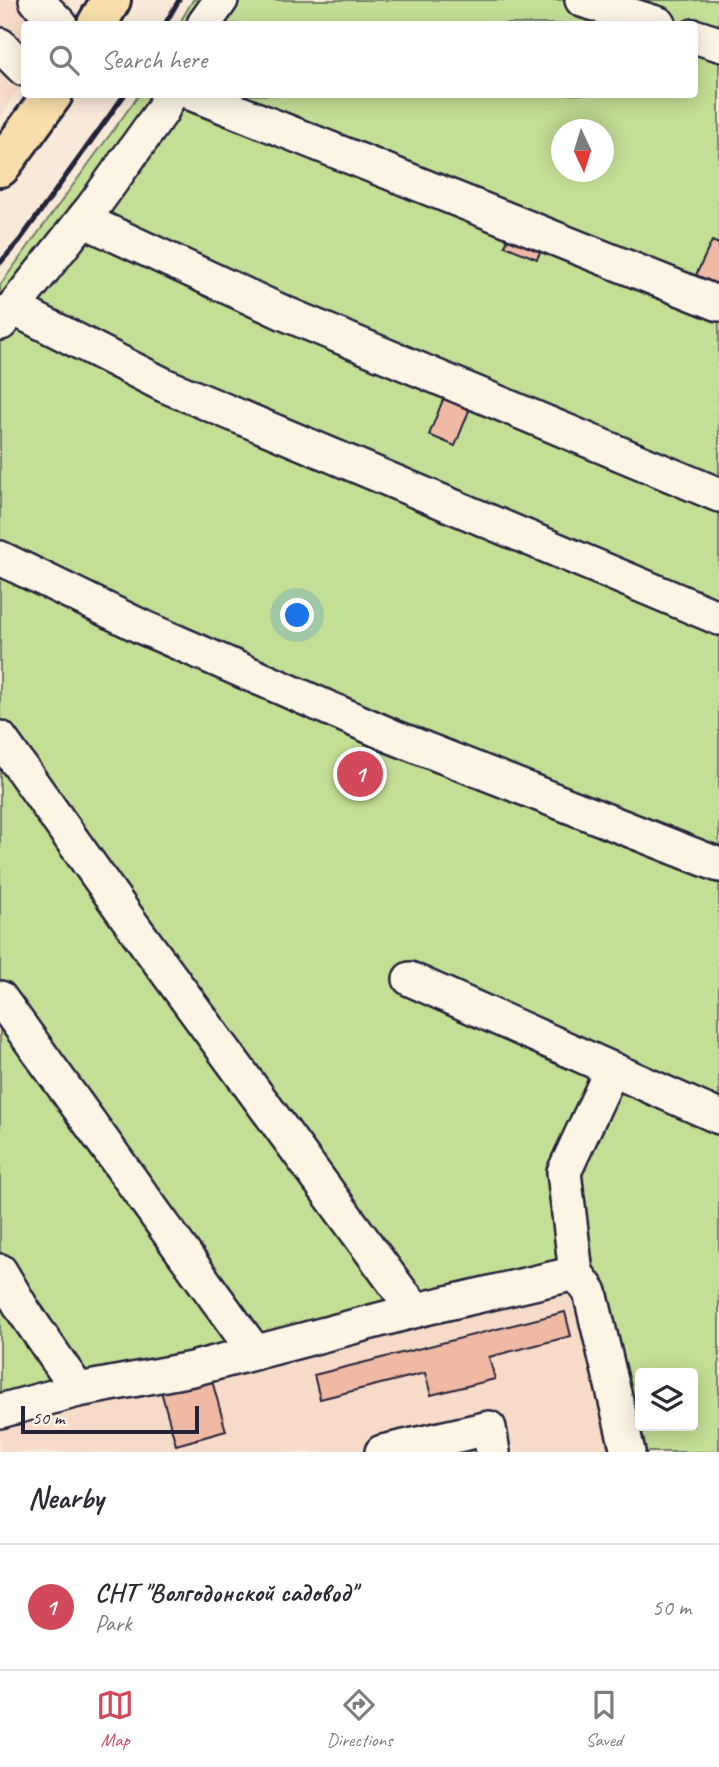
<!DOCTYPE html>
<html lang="en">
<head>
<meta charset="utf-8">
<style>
  :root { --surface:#fff; --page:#f7f7f7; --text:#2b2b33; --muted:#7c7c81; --line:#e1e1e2; --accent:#d1495b }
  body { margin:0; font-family:Caveat,sans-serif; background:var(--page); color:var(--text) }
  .controls { position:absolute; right:21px; bottom:21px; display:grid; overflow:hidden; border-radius:7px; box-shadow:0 4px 18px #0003 }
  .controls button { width:63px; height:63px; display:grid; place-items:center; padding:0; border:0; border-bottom:2px solid var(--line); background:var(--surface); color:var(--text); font:35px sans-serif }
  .compass { position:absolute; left:551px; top:119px; width:63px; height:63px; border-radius:50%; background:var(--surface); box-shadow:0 4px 18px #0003; rotate:176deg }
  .scale { position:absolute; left:21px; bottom:18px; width:178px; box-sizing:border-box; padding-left:7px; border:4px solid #22223b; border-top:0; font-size:19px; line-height:24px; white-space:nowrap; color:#22223b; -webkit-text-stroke:5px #fcf5e5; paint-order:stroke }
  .you { position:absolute; left:298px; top:616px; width:24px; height:24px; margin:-18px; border:5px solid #fff; border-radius:50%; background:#1a73e8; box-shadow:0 0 0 10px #1a73e833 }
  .badge { display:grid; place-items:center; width:46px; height:46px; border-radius:50%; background:var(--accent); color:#fff; font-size:23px; font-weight:700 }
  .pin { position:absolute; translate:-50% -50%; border:4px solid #fff; box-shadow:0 2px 7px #0006 }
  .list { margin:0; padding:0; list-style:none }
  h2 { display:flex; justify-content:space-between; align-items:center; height:91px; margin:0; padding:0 28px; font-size:30px }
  h2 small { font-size:23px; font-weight:400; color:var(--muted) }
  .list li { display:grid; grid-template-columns:46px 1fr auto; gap:21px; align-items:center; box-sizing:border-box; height:126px; padding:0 28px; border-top:2px solid var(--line) }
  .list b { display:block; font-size:26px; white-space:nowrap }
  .list p { margin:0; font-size:23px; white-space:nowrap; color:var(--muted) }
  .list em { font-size:23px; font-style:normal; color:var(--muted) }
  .icon { flex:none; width:38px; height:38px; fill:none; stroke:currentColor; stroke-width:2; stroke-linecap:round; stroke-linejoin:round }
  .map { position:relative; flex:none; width:719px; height:1452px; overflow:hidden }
  .search { position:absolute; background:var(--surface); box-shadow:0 4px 18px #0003; left:21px; right:21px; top:21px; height:77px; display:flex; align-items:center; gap:18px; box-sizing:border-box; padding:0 24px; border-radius:7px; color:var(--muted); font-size:26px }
  .sheet { height:217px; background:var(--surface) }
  nav { display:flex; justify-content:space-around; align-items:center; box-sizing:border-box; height:98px; border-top:2px solid var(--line); background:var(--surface); font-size:19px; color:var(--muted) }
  nav a { display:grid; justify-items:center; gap:4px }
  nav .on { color:var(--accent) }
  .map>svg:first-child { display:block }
</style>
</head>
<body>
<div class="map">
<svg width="719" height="1452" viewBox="0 0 719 1452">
  <rect width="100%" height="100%" fill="#f9e9d8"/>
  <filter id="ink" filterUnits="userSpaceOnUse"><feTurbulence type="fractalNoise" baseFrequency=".0143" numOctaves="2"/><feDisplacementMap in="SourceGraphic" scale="14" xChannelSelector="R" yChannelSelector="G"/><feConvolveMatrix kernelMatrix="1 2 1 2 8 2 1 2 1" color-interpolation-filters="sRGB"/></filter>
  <g filter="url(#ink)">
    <g fill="#f6dbc8">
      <polygon points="0,0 70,0 56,24 24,24 24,79 0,118"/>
      <polygon points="575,1282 615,1452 0,1452 0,1422"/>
    </g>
    <path fill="#c3de95" stroke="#728068" stroke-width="2" fill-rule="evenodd" d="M193 0H719V1452H635L594 1281 0 1400V285L139 95 694 94V24H179ZM562 130H604V172H562ZM640 1373H693V1426H640Z"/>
    <g fill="#efb9a3" stroke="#22223b" stroke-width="2">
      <polygon points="512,228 545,241 537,259 505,246"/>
      <polygon points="712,241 719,244 719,285 696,275"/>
      <polygon points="446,392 472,403 455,446 429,435"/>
      <polygon points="565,1312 571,1336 489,1357 495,1379 431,1395 425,1373 320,1399 314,1375"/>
      <polygon points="211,1377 226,1431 176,1445 161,1391"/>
    </g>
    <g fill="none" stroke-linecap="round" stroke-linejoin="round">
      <g stroke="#22223b" stroke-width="38">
        <g id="minor">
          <polyline points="36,0 60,24"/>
          <polyline points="582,0 659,24"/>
          <polyline points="204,24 221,0"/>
          <polyline points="694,36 719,44"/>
          <polyline points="0,45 24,69"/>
          <polyline points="193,94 719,304"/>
          <polyline points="83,220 284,313 719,495"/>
          <polyline points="13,308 164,385 719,618"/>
          <polyline points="1,323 93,207 162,111 170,94"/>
          <polyline points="0,558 140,626 394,737 719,865"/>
          <polyline points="0,738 131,923 401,1292 417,1310"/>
          <polyline points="410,979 719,1117"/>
          <polyline points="0,998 254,1351"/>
          <polyline points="0,1271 23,1310 78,1390"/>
          <polyline points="576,1273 564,1172 612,1069"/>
          <polyline points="0,1411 78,1390 192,1369 417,1310 576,1273 590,1292 628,1452"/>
          <polyline points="382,1452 489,1428 493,1452"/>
        </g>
      </g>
      <g stroke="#22223b" stroke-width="44">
        <g id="major">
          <polyline points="97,24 111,0"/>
          <polyline points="0,167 53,94"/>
        </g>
      </g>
      <use href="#minor" stroke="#fcf5e5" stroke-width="33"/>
      <use href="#major" stroke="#f8deab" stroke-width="38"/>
      <g stroke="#22223b" stroke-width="5">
        <polyline points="165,24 179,0"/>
        <polyline points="0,263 20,240 125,94"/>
      </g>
    </g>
  </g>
</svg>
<div class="controls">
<button><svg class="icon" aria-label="layers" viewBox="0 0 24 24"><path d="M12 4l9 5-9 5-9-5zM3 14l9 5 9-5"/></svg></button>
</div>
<svg class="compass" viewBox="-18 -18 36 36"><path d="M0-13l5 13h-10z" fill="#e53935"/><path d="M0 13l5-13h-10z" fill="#7c7c81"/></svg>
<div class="scale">50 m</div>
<div class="you"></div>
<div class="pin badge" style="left:360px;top:774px">1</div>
<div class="search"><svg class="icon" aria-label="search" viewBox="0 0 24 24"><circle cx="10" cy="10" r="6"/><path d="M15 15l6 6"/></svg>Search here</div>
</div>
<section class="sheet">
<h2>Nearby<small></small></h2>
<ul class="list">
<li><span class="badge">1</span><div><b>СНТ &quot;Волгодонской садовод&quot;</b><p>Park</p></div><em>50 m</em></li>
</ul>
</section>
<nav>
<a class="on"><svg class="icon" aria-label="map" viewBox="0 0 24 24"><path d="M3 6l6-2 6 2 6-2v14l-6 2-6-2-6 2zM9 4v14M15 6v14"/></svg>Map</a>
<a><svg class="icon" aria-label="directions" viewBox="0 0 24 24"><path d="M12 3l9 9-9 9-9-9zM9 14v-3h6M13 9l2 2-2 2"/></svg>Directions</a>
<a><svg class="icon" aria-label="saved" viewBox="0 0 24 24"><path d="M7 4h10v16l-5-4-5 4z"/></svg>Saved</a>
</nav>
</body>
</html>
